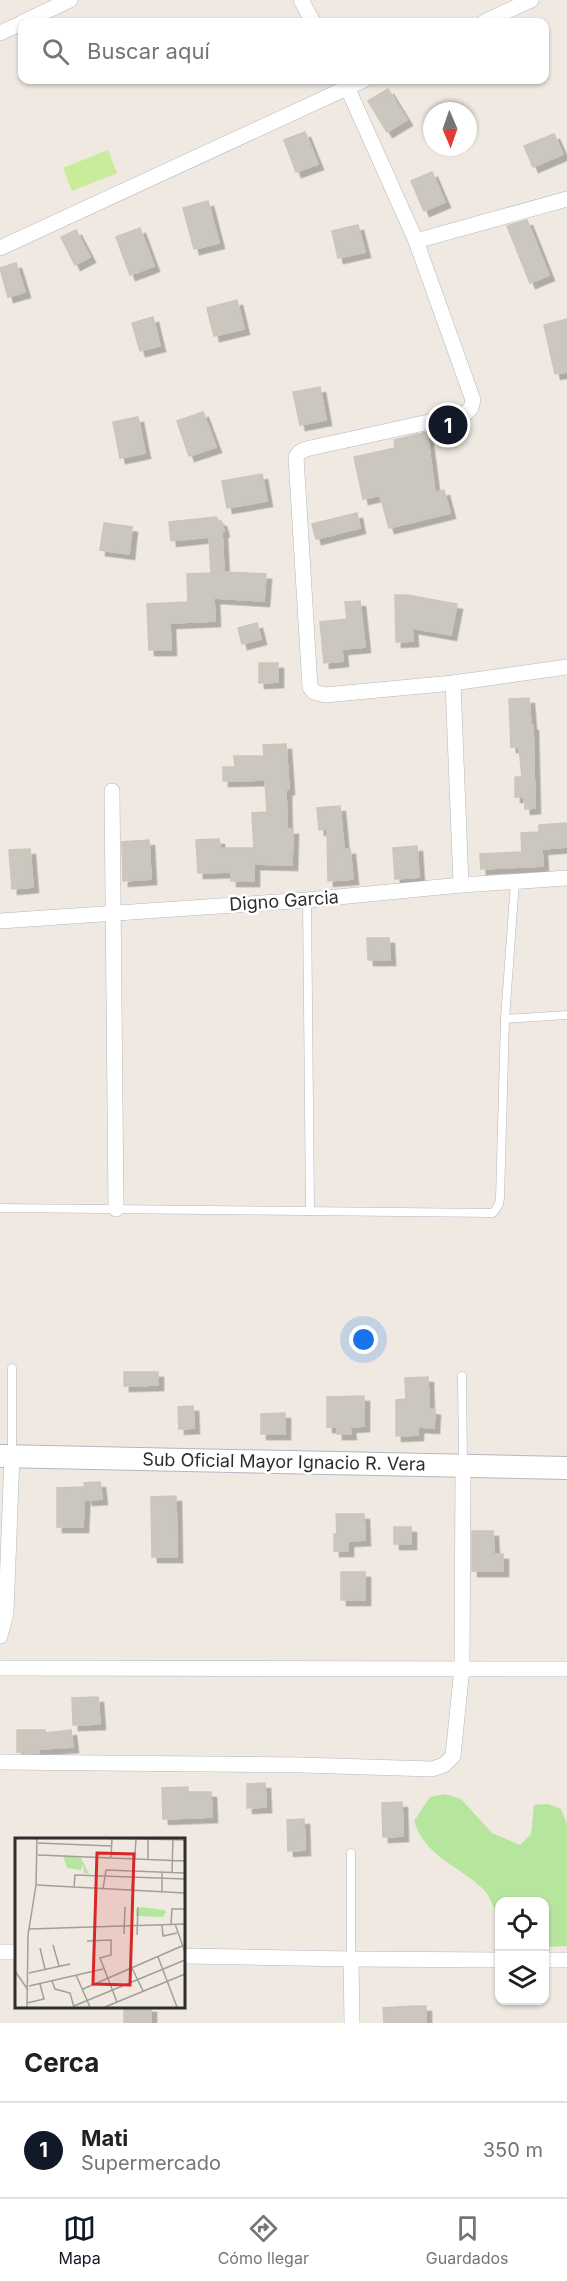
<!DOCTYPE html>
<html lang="es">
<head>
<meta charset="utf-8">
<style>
  :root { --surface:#fff; --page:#f6f6f6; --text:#202124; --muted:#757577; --line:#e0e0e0; --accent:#111827 }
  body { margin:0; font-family:Inter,sans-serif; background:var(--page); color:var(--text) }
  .controls { position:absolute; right:18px; bottom:18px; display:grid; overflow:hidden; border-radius:12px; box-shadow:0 2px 4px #0004 }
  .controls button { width:54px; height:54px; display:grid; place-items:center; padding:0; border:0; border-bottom:2px solid var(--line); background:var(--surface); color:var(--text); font:30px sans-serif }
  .compass { position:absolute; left:423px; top:102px; width:54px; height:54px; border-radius:50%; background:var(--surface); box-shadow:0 2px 4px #0004; rotate:178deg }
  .you { position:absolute; left:364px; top:1340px; width:21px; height:21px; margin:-15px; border:4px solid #fff; border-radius:50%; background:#1a73e8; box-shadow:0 0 0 9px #1a73e833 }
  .badge { display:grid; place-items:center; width:39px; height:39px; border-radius:50%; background:var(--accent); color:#fff; font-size:20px; font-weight:700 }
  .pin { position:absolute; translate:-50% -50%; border:3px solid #fff; box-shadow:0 2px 6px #0006 }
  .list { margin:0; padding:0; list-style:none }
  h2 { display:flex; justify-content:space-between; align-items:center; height:78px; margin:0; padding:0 24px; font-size:26px }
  h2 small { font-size:20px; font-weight:400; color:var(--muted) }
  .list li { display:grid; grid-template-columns:39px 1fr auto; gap:18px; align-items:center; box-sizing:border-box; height:96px; padding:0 24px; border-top:2px solid var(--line) }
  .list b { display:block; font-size:22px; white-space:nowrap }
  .list p { margin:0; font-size:20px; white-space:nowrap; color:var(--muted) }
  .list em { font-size:20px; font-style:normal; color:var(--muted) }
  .icon { flex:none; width:33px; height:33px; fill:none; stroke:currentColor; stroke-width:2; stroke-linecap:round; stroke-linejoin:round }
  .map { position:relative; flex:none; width:567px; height:2023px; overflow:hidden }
  .search { position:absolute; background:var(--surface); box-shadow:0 2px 4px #0004; left:18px; right:18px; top:18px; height:66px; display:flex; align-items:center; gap:15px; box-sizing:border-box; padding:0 21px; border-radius:12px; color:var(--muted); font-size:22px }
  .sheet { height:174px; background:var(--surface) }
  nav { display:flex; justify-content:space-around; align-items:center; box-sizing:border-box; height:84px; border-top:2px solid var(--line); background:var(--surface); font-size:16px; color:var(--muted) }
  nav a { display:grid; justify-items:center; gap:3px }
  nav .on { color:var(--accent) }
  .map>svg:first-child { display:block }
</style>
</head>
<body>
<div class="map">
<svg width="567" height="2023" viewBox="0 0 567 2023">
  <defs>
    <filter id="shadow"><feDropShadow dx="5.5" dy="5.5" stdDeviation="0" flood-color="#0004"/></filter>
  </defs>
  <rect width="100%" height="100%" fill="#efe9e1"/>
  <path fill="#b6e59e" d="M445 1794 461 1799 492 1833 520 1845 531 1834 534 1805 548 1804 561 1809 567 1824V1946L545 1947 544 1902H500L499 1916 497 1915C493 1907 490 1896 484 1890 460 1866 425 1857 414 1821L430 1797Z"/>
  <polygon fill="#c9ec9a" points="108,150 117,173 72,191 63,168"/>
  <g fill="#cbc7bf" stroke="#cbc5ba" stroke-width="1.5" filter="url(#shadow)">
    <polygon points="388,89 407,120 387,132 368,101"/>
    <polygon points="305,132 318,164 296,172 284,140"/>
    <polygon points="554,134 563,154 533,167 524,146"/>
    <polygon points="432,172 445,202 424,211 411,181"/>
    <polygon points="208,201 219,243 194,249 183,208"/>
    <polygon points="527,220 549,275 530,283 507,226"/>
    <polygon points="358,225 365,252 338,258 332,231"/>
    <polygon points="140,228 154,266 130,275 116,237"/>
    <polygon points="76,230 90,257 75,265 61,237"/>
    <polygon points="16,263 25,292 8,297 0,268"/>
    <polygon points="237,300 244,329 214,336 207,308"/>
    <polygon points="153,317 160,346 140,351 132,323"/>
    <polygon points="567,319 567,372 555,374 544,325"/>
    <polygon points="320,387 326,420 300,425 293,392"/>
    <polygon points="203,412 216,447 189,456 177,421"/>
    <polygon points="138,417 145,453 120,458 113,422"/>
    <polygon points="427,432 435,493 444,490 450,513 389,528 380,495 363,499 354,457 395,448 394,440"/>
    <polygon points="262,474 267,501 227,508 222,481"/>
    <polygon points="357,513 360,528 316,539 312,524"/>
    <polygon points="216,517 219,521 221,521 224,531 222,532 224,572 266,574 264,601 214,598 215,621 170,623 171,650 149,650 147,604 188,602 187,574 211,573 209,537 171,541 169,522"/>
    <polygon points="104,523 132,527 129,554 100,550"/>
    <polygon points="395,595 407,595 457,604 451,635 412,628 413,641 396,642"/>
    <polygon points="360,601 365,647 342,649 343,661 324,663 320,622 347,619 345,602"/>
    <polygon points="257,623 261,639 242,644 238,628"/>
    <polygon points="259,663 278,663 278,682 259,683"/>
    <polygon points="529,698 531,725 533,725 535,808 525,809 524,797 515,797 515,777 522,777 519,747 511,747 509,699"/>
    <polygon points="286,744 289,789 286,790 287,829 293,829 292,865 254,864 254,881 231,881 231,872 198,873 196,840 219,839 220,848 254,848 252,813 267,812 265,780 223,781 223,767 235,767 234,756 264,756 263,745"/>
    <polygon points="340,806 344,849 350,849 353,879 328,881 327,829 319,830 317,808"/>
    <polygon points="567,823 567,847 542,849 543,866 481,869 480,854 522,852 521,833 539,832 539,825"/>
    <polygon points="149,840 151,879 123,881 122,842"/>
    <polygon points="417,846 419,877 395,879 393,848"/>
    <polygon points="30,849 33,887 12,889 9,850"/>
    <polygon points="367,938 389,938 390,960 368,960"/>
    <polygon points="124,1372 158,1372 158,1385 124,1386"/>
    <polygon points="428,1377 429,1409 435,1410 434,1428 418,1427 418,1435 396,1436 396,1400 406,1399 405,1378"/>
    <polygon points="364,1396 364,1426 350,1427 351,1434 337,1434 337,1427 327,1427 327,1397"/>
    <polygon points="193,1406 194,1428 179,1429 178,1407"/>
    <polygon points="285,1413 285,1434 261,1434 261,1414"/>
    <polygon points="100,1482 102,1499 87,1500 84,1483"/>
    <polygon points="85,1487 83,1527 57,1527 57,1488"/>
    <polygon points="176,1496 177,1557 152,1557 151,1497"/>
    <polygon points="336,1514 364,1514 365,1540 348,1541 348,1551 334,1551 334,1534 337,1534"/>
    <rect x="394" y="1527" width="17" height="17"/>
    <polygon points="472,1531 493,1531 494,1554 503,1554 503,1571 472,1571"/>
    <rect x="341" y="1572" width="24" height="28"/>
    <polygon points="98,1697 100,1724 73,1725 72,1698"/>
    <polygon points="17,1730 45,1730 46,1733 71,1730 73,1747 39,1749 39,1753 17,1752"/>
    <polygon points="265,1783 266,1807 247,1808 247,1784"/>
    <polygon points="188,1787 188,1792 211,1792 212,1817 163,1819 162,1788"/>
    <polygon points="402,1802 403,1836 383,1837 382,1803"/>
    <polygon points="304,1819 305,1850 288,1851 287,1820"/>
    <polygon points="413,2006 426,2006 426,2023 384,2023 383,2008"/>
    <rect x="124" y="2007" width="27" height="16"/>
  </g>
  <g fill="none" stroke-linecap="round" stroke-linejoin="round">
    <g stroke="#b4b7c1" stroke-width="9">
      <g id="lane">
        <polyline points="307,900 310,1211"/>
        <polyline points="505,1019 567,1015"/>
        <polyline points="0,1208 493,1213 499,1204 500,1198 505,1019 515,881"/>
        <polyline points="462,1376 463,1464"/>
        <polyline points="12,1455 12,1368"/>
        <polyline points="351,1959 351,1853"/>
      </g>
    </g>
    <g stroke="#b4b7c1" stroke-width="16">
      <g id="street">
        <polyline points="301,0 313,22"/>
        <polyline points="23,22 70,0"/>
        <polyline points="484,22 531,0"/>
        <polyline points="0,33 22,23"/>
        <polyline points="344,80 416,241 473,400 471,408 465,414 306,449 300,452 296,457 310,687 314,692 325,695 453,683 567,667"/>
        <polyline points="416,241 567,199"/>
        <polyline points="0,248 364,80"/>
        <polyline points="453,683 461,885"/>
        <polyline points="112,791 116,1209"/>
        <polyline points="0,921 307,900 461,885 567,878"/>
        <polyline points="0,1636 6,1613 12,1456"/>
        <polyline points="0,1668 567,1669"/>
        <polyline points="0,1762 302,1765 432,1769 444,1765 453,1756 462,1668 463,1466"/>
        <polyline points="0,1952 16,1952"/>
        <polyline points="183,1956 351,1959 500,1960"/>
        <polyline points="351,1959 352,2023"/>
        <polyline points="544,1960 567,1960"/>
      </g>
    </g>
    <g stroke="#b4b7c1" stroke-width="24">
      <polyline id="secondary" points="0,1456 567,1468"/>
    </g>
    <use href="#lane" stroke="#fff" stroke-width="8"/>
    <use href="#street" stroke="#fff" stroke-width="15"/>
    <use href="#secondary" stroke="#fff" stroke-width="22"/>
  </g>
  <g text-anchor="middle" stroke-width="5" stroke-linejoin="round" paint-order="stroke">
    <g font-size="18" fill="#2e2e2e" stroke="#fff">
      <text transform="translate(284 901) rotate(-4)" y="6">Digno Garcia</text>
      <text transform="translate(284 1462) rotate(1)" y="6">Sub Oficial Mayor Ignacio R. Vera</text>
    </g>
  </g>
  <g transform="translate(15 1838)">
    <rect width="170" height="170" fill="#efe9e1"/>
    <path d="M48 17 66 20 74 36 69 35 68 26 66 32 52 30ZM127 69 149 72 151 74 148 79 121 78V71Z" fill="#b6e59e"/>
    <path fill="none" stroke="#a29e99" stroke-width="1.5" d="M87 0 170 2M133 2V21M23 5 96 8M23 17 170 23M96 19 97 1M157 35 158 0M22 47 170 55M59 49 60 37 170 41M88 51 91 32 170 35M117 52 121 2M147 53V34M156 86 157 71H170M160 86 170 114M147 87 148 98 162 95M14 91 170 86M109 96 110 69M122 97 123 69M72 103 96 102V117L85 120 102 164M38 107 44 128M25 110 30 131M143 119 162 169M117 130 128 153M0 133 13 152M14 135 55 126M61 137 75 169M37 143 40 151 55 155 59 169M14 148 88 131M68 151 167 108M12 165 29 161 25 146M59 168 170 122M12 169 13 97 21 47 22 0M90 169 170 136"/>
    <path fill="#d62828" fill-opacity="0.15" stroke="#d62828" stroke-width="3" d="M82 15 119 16 115 147 78 146Z"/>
    <rect width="170" height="170" fill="none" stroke="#2e2e2e" stroke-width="3"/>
  </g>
</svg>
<div class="controls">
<button><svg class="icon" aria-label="locate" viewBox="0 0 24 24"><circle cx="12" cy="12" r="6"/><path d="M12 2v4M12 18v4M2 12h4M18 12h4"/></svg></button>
<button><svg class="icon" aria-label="layers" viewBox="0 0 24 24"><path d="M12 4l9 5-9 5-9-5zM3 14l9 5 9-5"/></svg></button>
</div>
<svg class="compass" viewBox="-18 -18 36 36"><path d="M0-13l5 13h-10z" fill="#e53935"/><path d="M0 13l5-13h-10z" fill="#757577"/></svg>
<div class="you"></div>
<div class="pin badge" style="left:448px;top:425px">1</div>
<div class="search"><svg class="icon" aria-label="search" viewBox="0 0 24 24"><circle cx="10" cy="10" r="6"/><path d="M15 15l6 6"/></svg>Buscar aquí</div>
</div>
<section class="sheet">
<h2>Cerca<small></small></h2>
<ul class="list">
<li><span class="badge">1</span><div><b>Mati</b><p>Supermercado</p></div><em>350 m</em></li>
</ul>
</section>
<nav>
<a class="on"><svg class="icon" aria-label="map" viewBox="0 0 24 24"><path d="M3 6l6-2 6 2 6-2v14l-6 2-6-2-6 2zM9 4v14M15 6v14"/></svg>Mapa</a>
<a><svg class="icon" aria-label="directions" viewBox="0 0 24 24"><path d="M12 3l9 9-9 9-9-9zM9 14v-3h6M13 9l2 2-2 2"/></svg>Cómo llegar</a>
<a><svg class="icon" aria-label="saved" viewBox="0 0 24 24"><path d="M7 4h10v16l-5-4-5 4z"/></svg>Guardados</a>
</nav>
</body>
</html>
